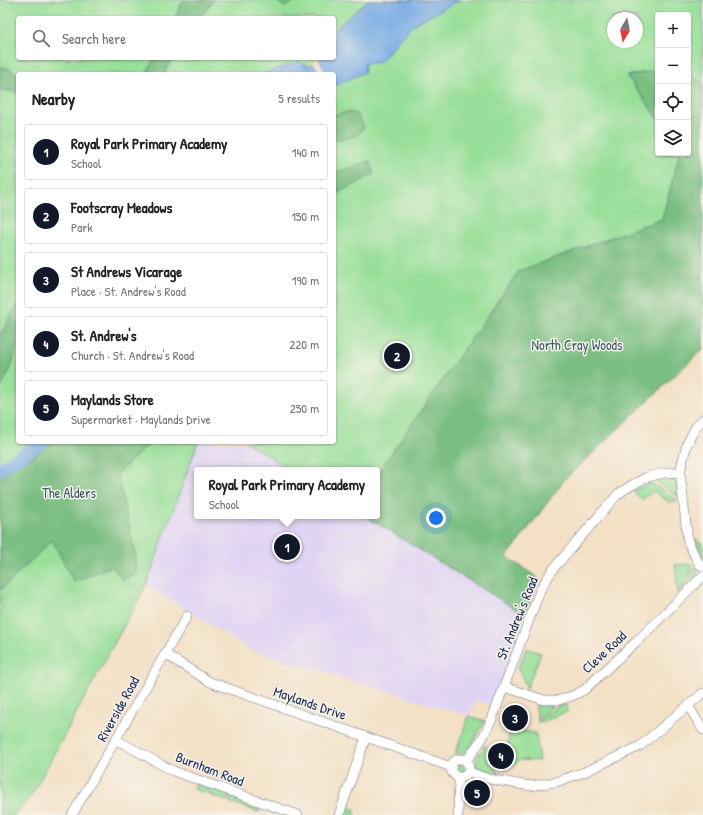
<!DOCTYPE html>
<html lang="en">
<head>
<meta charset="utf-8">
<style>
  :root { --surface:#fff; --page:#f6f6f6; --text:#222; --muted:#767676; --line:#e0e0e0; --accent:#111827 }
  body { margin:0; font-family:"Patrick Hand",sans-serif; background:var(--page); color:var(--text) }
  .controls { position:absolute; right:12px; top:12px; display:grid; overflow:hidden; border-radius:4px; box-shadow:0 1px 3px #0004 }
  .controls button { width:36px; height:36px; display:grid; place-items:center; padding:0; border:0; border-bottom:1px solid var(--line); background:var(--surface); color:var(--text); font:20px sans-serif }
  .compass { position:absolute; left:607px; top:12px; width:36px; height:36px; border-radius:50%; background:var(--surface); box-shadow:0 1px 3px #0004; rotate:190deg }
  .you { position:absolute; left:436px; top:518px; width:14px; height:14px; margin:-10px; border:3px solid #fff; border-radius:50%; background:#1a73e8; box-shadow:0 0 0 6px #1a73e833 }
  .badge { display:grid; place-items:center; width:26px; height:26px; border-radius:50%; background:var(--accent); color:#fff; font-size:13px; font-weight:700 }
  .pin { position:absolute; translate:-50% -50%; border:2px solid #fff; box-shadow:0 1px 4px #0006 }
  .popup { position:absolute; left:194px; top:467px; width:186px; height:52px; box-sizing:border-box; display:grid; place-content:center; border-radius:4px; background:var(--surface); filter:drop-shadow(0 1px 3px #0005); font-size:13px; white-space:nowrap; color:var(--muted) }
  .popup b { font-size:15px; color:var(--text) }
  .popup::after { content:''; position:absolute; left:50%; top:100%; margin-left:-8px; border:8px solid transparent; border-top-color:var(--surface) }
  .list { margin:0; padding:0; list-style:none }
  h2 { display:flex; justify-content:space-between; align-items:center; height:52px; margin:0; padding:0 16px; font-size:17px }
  h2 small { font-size:13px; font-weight:400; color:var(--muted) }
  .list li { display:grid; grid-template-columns:26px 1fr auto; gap:12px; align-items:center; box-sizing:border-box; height:56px; margin:0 8px 8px; padding:0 8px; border:1px solid var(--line); border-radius:4px }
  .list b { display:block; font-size:15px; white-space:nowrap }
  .list p { margin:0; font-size:13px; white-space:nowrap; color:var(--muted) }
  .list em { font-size:13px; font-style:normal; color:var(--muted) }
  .icon { flex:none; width:22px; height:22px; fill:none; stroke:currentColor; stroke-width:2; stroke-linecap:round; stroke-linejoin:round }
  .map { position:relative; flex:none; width:703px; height:815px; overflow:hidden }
  .search { position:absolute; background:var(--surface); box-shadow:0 1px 3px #0004; left:16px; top:16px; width:320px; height:44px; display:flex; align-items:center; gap:10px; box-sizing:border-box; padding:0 14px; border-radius:4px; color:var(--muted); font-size:15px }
  .panel { position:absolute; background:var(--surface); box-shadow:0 1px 3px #0004; left:16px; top:72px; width:320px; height:372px; border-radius:4px }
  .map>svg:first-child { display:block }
</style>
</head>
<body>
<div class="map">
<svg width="703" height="815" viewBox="0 0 703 815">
  <rect width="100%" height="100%" fill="#f7f3e8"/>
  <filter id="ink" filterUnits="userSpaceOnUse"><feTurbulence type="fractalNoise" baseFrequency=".025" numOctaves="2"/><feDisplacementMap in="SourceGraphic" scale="8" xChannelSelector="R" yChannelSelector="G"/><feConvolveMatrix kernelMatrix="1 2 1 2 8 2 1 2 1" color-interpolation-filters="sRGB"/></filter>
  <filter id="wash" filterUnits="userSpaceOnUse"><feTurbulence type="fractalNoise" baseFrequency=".012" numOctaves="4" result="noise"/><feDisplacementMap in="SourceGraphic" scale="16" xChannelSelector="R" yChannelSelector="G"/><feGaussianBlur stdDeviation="0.9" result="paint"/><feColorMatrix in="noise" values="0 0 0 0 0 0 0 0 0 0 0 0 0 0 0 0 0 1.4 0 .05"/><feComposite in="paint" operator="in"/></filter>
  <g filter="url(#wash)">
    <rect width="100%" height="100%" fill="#f3e0c5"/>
    <polygon fill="#e0d4f4" points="198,442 246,442 291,470 197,470 197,516 365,516 525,615 492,705 476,700 469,716 251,650 146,585"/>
    <g fill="#98df99" stroke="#5a877c" fill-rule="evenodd">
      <path d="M0 0H703V84L688 73V15H658V70L627 76 658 118V153H680L662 219 519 271 377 474V470H291L246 442H334V74H18V442H198L146 585 31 796 14 815H0ZM18 18H334V58H18ZM613 18H637V42H613Z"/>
      <polygon points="667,478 673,478 676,481 678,497 655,481"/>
      <polygon points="651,483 678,501 669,502 653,491 642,500 633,491"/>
      <polygon points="695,539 703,543 703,558"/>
      <polygon points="693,564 682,589 678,593 675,565"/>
      <polygon points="694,567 698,573 686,585"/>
      <polygon points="526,648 541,653 527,688 518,669"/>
      <polygon points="536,705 553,706 537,718"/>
      <polygon points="566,705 568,711 545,721 538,722 538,720 558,706"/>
      <polygon points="469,716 485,721 467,752 455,754"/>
      <polygon points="510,729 536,733 539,761 520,760 514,765 508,764 506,760 509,759 512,750 508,744"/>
      <path d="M485 745 495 761 501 763 495 768 499 774 477 767C473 760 481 752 485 745Z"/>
      <circle cx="460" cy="769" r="4.5"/>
      <polygon points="196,783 207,786 204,793 194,789"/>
      <polygon points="209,787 230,795 227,801 207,794"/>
      <polygon points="232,796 261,806 259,812 229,802"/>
      <polygon points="346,808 355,809 355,815 343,815"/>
    </g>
    <g fill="#7abe81" stroke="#4a7670">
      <polygon points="183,0 214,0 199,18 175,18"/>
      <polygon points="275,0 297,0 285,7"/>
      <polygon points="154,58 172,58 164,74 146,74"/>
      <polygon points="0,67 7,68 18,74 18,93 0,89"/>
      <polygon points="658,70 658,118 627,76"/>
      <polygon points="688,73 703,84 703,349 565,479 507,557 538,578 525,615 365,516 377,516 377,474 519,271 662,219 680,153 688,153"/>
      <path d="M348 112 357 114 364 127C356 140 347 137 334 140V115Z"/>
      <polygon points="370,161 374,174 338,193 334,189 334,173"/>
      <path d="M18 303C18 340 19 356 0 389V336Z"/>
      <polygon points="52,442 151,442 117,474 136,556 135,573 123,581 112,566 74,582 52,540 2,589 0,589 0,476 5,469 28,460"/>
    </g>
    <polygon fill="#77aae3" stroke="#496ca0" points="368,0 460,0 412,25 380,62 364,64 365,72 336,85 334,84 334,74 263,74 300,61 304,65 305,63 306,66 319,62 320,58 334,58 334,30"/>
    <polygon fill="#f3e0c5" points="319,58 319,61 327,74 321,74 315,64 311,63"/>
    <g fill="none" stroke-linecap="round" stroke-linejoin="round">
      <polyline stroke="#77aae3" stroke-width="13" points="0,469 42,442"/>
    </g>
  </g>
  <g filter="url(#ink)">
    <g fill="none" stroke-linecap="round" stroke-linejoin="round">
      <g stroke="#676d82" stroke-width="10">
        <g id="minor">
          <polyline points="703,419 695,428 687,444 680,472 688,542 699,564 703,567"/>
          <polyline points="165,654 210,682 451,767"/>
          <polyline points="505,687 544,700 559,700 572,696 584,690 637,641 703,576"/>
          <polyline points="689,707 703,730"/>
          <polyline points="117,740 173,771 298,815"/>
          <circle cx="460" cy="768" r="9"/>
          <polyline points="466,761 482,739 492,719 541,588 554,568 618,494 632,485 647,477 664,473 680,472"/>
          <polyline points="469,772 489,779 530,786 556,782 587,771 640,746 703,693"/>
          <polyline points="72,815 187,616"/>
          <polyline points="339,815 366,737"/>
          <polyline points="458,815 459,778"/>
        </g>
      </g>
      <use href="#minor" stroke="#fff" stroke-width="9"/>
    </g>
  </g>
  <g text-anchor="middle" stroke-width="3" stroke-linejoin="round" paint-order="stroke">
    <g font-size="14" fill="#3a5b6d" stroke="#f7f3e8">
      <text x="577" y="350">North Cray Woods</text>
      <text x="69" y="498">The Alders</text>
    </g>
    <g font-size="14" fill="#1b2f5e" stroke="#f7f3e8">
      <text transform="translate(517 618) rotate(-68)" y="5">St. Andrew's Road</text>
      <text transform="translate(604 652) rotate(-43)" y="5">Cleve Road</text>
      <text transform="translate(310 703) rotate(19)" y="5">Maylands Drive</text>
      <text transform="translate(118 709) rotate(-61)" y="5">Riverside Road</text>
      <text transform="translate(210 769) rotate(21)" y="5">Burnham Road</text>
    </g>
  </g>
</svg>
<div class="controls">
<button>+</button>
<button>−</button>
<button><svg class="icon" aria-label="locate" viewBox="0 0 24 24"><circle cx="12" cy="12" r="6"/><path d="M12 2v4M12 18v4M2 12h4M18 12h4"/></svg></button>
<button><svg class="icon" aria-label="layers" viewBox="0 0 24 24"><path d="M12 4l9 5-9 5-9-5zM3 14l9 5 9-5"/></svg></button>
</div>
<svg class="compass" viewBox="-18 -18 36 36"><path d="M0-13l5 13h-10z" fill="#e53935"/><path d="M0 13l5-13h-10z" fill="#767676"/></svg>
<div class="you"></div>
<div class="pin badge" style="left:287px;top:547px">1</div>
<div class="popup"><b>Royal Park Primary Academy</b>School</div>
<div class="pin badge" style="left:397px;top:356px">2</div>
<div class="pin badge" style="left:515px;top:718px">3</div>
<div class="pin badge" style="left:501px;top:756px">4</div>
<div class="pin badge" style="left:477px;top:793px">5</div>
<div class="search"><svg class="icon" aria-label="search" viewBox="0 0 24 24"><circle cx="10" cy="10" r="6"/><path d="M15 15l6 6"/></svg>Search here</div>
<section class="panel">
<h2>Nearby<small>5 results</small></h2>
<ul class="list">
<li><span class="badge">1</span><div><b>Royal Park Primary Academy</b><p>School</p></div><em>140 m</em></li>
<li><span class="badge">2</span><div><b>Footscray Meadows</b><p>Park</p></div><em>150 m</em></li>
<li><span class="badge">3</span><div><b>St Andrews Vicarage</b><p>Place · St. Andrew's Road</p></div><em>190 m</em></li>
<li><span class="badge">4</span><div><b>St. Andrew's</b><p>Church · St. Andrew's Road</p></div><em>220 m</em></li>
<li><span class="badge">5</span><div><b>Maylands Store</b><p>Supermarket · Maylands Drive</p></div><em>250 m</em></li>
</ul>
</section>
</div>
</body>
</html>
